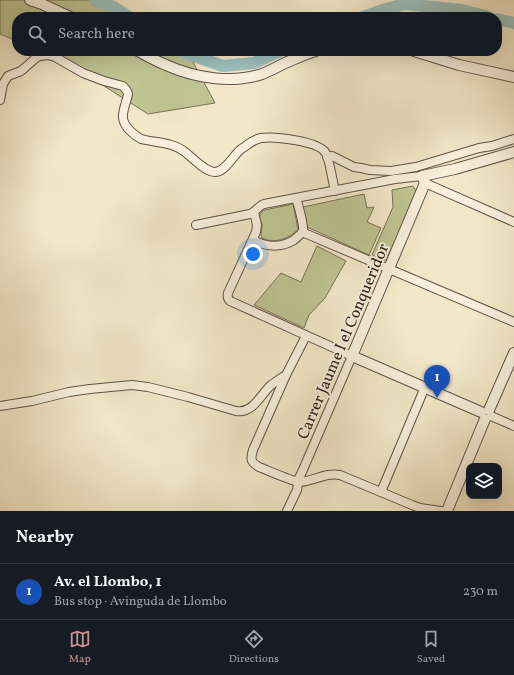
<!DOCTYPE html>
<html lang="en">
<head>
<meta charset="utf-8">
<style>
  :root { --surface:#171b24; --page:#20242c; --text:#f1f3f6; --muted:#9ea1a6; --line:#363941; --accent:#c59692 }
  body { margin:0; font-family:Vollkorn,serif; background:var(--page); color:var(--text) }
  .controls { position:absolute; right:12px; bottom:12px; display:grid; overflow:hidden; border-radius:8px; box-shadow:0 4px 16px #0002 }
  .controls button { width:36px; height:36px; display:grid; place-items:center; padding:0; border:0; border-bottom:1px solid var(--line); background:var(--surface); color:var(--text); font:20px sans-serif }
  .you { position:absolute; left:253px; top:254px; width:14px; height:14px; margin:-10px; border:3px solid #fff; border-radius:50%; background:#1a73e8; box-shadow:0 0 0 6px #1a73e833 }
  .badge { display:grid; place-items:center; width:26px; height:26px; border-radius:50%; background:var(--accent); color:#fff; font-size:13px; font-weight:700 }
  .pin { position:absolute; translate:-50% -33px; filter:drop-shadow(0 1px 2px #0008) }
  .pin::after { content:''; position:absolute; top:21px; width:14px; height:12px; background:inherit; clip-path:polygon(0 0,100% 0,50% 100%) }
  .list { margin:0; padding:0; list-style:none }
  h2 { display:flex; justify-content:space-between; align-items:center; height:52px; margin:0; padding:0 16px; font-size:17px }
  h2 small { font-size:13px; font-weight:400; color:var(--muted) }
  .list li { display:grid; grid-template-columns:26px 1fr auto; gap:12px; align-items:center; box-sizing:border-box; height:56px; padding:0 16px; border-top:1px solid var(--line) }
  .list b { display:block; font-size:15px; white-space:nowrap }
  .list p { margin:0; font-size:13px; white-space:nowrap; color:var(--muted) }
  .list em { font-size:13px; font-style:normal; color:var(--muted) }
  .icon { flex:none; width:22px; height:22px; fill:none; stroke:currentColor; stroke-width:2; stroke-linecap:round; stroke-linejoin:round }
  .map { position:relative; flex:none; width:514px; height:511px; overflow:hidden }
  .search { position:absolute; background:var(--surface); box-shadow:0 4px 16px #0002; left:12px; right:12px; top:12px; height:44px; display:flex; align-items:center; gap:10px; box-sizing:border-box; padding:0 14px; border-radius:16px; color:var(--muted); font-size:15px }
  .sheet { height:108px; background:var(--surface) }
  nav { display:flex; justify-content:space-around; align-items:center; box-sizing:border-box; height:56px; border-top:1px solid var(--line); background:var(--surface); font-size:11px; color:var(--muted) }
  nav a { display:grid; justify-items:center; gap:2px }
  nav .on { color:var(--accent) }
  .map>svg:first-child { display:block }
</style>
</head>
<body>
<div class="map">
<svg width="514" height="511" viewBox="0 0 514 511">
  <rect width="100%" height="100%" fill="#f2e7c8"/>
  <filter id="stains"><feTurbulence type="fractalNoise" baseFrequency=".005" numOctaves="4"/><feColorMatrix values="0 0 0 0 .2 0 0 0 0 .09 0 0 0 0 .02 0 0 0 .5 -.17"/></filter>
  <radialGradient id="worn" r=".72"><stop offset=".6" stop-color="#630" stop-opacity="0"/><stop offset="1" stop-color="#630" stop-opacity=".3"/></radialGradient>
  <g fill="#bfc493" stroke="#767258">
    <polygon points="0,0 96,0 133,17 17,17 17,41 0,34"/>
    <polygon points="44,51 187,51 215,103 148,114 57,56"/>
    <polygon points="413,186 417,193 388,260 382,260 372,255 393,207 392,190"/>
    <polygon points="364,194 367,208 374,207 367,222 381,228 369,255 307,227 303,207"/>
    <path d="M293 204 298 229V230C287 239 275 244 262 238 260 234 262 230 262 225 261 222 259 219 260 215 261 212 262 212 265 210Z"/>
    <polygon points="317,246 346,261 325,298 309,315 304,328 254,305 281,273 301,282"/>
  </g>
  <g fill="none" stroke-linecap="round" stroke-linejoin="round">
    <g stroke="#9cbfbb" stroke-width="12">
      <polyline points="95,0 114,7 129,17"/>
      <polyline points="363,17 386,9 405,4 462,10 489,17"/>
      <polyline points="497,19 514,23"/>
      <polyline points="183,51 188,54 223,66 254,63 280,51"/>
    </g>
    <g stroke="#5f5247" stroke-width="10">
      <g id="minor">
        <path d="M0 100 3 84 8 76 21 71 37 57 40 56 48 55 55 57 83 73 104 81 123 86 127 91 128 94C127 101 122 111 123 118 124 127 134 135 141 139 156 143 173 142 185 152 193 158 205 172 215 172 225 172 233 156 240 150 242 148 245 147 247 145 251 142 256 139 261 138 274 136 317 141 325 152 329 156 333 184 335 191"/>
        <polyline points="327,157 332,156 354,167 361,168 370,170 391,171 416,167 479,148 492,146 514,139"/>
        <polyline points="425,183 514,222"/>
        <path d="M254 212 257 225 256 232 228 293C227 297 228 299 230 301L352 356 302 472 299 478 297 490 287 511"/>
        <path d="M196 225 250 214C256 212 258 206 264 204L395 179 422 176"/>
        <polyline points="302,232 514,322"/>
        <path d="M253 240C266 247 281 248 294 240 297 237 301 235 303 231 304 225 298 204 296 198"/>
        <path d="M306 336 286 375 253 450C250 460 251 462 259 467 267 470 294 482 300 482 314 481 326 472 340 475L412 505 420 508 441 511"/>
        <path d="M0 406 32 401 69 392 90 389 132 385 148 387 188 397 236 411C252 414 260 396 270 386 275 382 280 379 286 375"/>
        <polyline points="491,416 514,426"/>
        <polyline points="381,492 425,387"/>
      </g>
    </g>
    <g stroke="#5f5247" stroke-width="12">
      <g id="tertiary">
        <polyline points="30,0 42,4 70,17"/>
        <path d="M138 51C147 56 156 61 166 65 195 78 232 84 262 74 270 71 277 67 285 63 295 59 305 54 316 51"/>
        <polyline points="414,51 459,65 514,77"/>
        <polyline points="489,410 514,353"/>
        <polyline points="481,412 352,356 425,183 422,176 455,169 514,152"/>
        <polyline points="447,511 485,419"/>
      </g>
    </g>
    <use href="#minor" stroke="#f7efdb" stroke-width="8"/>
    <use href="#tertiary" stroke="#f7efdb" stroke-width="10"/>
  </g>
  <g text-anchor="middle" stroke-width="4" stroke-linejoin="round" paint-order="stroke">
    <g font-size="16" fill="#2e211c" stroke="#f7efdb">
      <text transform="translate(342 341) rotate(-67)" y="6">Carrer Jaume I el Conqueridor</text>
    </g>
  </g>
  <rect width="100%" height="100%" filter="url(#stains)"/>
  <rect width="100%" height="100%" fill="url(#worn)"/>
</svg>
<div class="controls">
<button><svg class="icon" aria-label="layers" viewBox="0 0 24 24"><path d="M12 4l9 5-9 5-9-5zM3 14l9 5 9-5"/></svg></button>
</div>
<div class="you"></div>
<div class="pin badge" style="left:437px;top:398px;background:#1a4fb4">1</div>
<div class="search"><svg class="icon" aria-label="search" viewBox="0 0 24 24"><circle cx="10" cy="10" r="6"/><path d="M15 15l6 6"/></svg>Search here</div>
</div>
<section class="sheet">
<h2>Nearby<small></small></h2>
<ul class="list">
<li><span class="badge" style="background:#1a4fb4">1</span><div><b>Av. el Llombo, 1</b><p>Bus stop · Avinguda de Llombo</p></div><em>230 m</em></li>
</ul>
</section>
<nav>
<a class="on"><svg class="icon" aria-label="map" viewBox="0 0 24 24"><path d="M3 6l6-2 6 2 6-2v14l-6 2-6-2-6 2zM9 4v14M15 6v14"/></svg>Map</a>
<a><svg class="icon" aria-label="directions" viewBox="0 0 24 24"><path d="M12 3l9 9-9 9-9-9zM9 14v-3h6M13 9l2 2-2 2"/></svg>Directions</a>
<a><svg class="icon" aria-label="saved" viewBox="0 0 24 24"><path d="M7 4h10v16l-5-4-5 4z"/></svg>Saved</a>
</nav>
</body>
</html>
